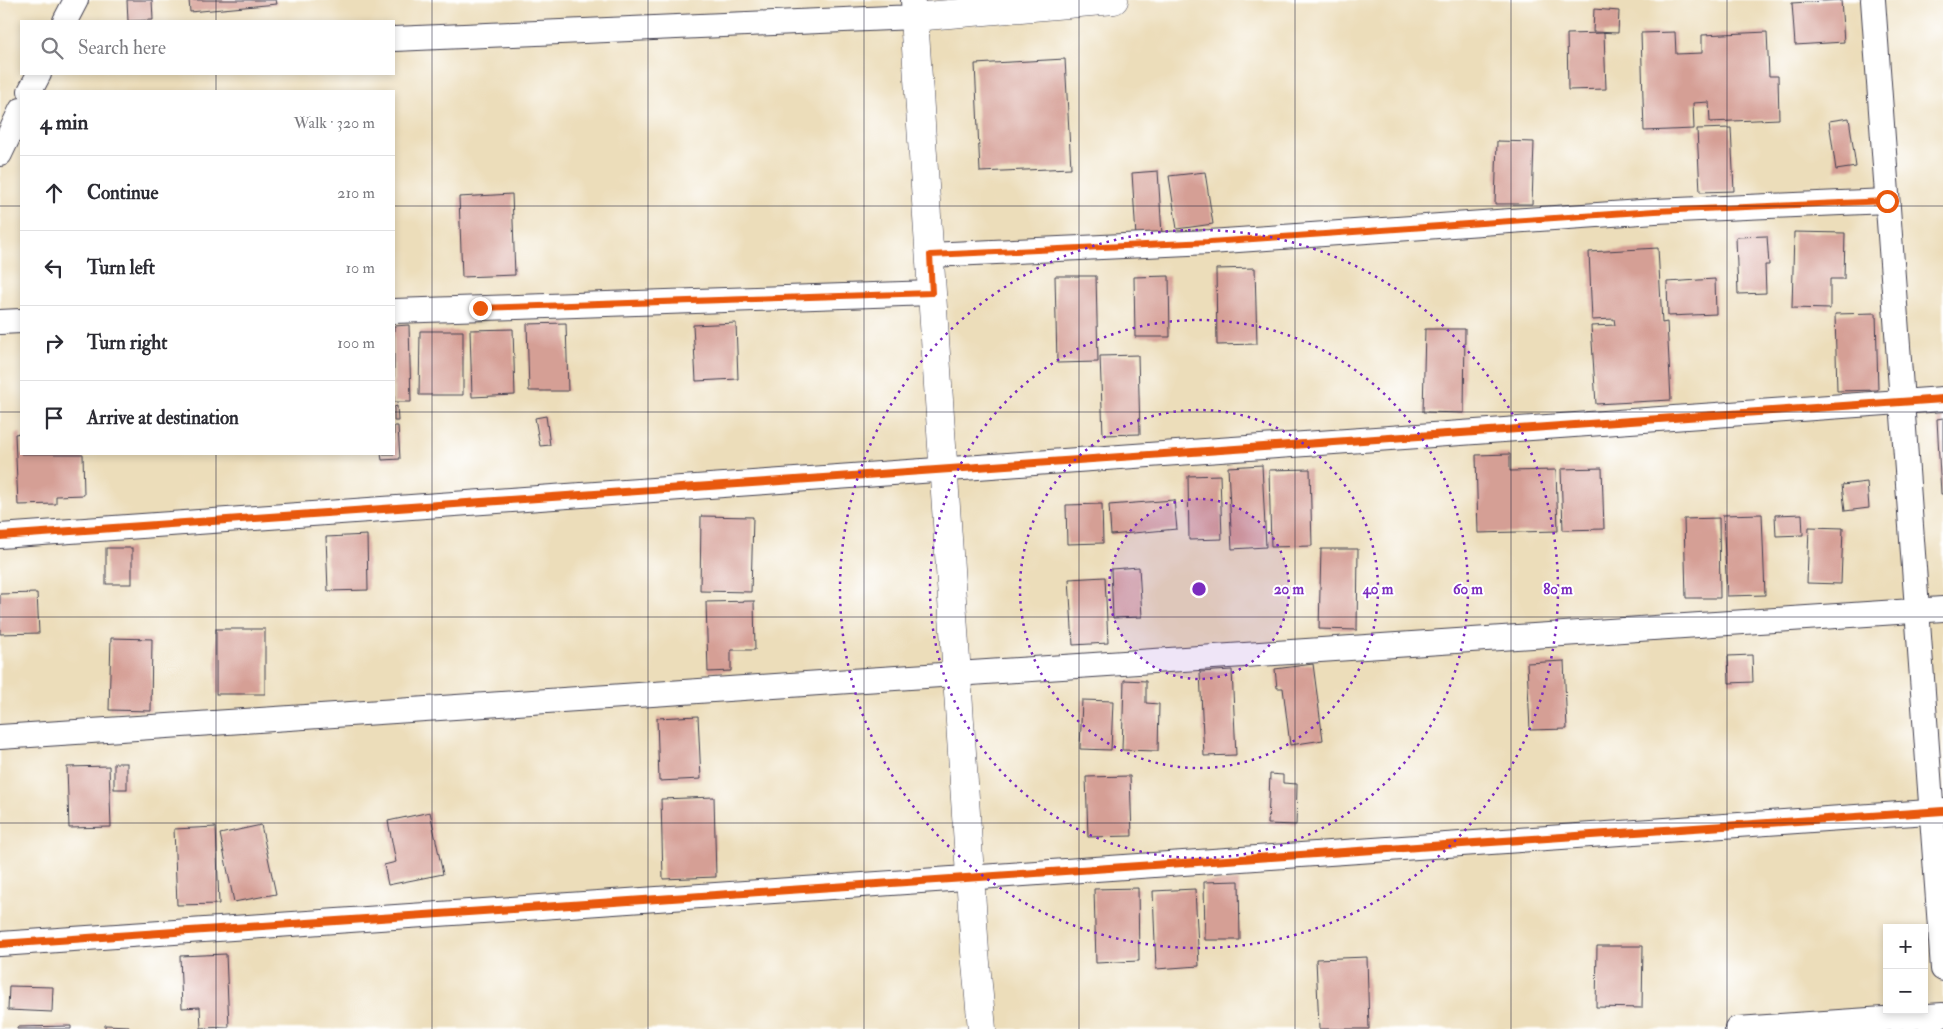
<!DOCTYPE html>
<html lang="en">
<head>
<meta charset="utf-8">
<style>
  :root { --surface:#fff; --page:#f2f2f3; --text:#2b2b33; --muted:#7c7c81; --line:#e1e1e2 }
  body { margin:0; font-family:"IM FELL Double Pica",serif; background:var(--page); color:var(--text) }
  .controls { position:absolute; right:15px; bottom:15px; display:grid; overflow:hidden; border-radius:0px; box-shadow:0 2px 8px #0003 }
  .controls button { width:45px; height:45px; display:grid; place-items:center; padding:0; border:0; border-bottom:1px solid var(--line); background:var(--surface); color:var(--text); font:25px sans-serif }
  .stop { position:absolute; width:15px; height:15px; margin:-11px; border:4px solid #ea580c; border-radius:50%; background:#fff }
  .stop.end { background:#ea580c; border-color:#fff; box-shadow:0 1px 5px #0008 }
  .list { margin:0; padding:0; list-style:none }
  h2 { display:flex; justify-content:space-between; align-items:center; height:65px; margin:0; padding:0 20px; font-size:21px }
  h2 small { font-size:16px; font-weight:400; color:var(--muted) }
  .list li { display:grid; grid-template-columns:32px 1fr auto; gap:15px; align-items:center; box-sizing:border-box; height:75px; padding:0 20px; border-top:1px solid var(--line) }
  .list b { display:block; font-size:19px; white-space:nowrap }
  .list em { font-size:16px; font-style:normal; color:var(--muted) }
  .icon { flex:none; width:28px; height:28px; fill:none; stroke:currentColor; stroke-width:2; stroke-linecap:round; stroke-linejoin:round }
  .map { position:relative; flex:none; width:1943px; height:1029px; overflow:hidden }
  .search { position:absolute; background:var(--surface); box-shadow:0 2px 8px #0003; left:20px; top:20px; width:375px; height:55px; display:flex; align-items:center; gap:12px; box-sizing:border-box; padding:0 18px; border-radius:0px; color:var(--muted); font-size:19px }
  .panel { position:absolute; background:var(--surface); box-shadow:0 2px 8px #0003; left:20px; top:90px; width:375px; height:365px; border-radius:0px }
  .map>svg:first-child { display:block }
</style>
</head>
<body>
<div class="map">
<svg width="1943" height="1029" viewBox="0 0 1943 1029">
  <rect width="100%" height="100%" fill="#fff"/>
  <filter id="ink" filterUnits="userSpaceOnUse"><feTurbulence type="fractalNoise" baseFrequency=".02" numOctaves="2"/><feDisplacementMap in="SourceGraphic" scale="10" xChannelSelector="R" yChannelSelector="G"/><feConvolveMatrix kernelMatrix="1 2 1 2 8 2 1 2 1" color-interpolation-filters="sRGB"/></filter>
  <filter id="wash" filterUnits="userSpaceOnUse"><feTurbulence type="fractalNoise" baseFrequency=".0096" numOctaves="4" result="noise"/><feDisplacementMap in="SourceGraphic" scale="20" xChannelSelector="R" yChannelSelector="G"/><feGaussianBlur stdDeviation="1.12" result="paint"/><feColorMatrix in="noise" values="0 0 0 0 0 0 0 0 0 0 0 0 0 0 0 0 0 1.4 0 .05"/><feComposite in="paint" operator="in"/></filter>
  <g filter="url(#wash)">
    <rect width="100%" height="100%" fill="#ecddba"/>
    <g id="blocks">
      <g fill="#d59f95">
        <polygon points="127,0 152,0 153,20 128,21"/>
        <polygon points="189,0 276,0 277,4 190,12"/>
        <polygon points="1841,0 1844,42 1795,45 1792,3"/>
        <polygon points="1594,9 1619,11 1618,33 1593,32"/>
        <polygon points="1675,32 1676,54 1702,53 1702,35 1767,32 1769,76 1778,76 1779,119 1710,122 1709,102 1693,103 1694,129 1644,131 1641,33"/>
        <polygon points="1604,33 1606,89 1568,90 1567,34"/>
        <polygon points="1065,59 1071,168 980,172 975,64"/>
        <polygon points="1849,118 1856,167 1836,170 1829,121"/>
        <polygon points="1731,128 1734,191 1700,192 1697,129"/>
        <polygon points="1497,141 1534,142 1532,204 1495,204"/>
        <polygon points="1158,171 1162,235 1136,237 1132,173"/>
        <polygon points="1205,172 1213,224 1177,229 1169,176"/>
        <polygon points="512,194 515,275 462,277 459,197"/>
        <polygon points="1794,232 1845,233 1844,279 1830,279 1830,309 1792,308"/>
        <polygon points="1767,236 1769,265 1765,265 1766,293 1738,294 1736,237"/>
        <polygon points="1658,248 1662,323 1667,322 1671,400 1596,404 1591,326 1615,325 1614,319 1592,320 1589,252"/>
        <polygon points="1255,268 1257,344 1217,345 1216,269"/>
        <polygon points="1055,276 1096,276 1098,362 1057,363"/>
        <polygon points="1169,276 1170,337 1135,337 1134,277"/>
        <polygon points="1715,279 1716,314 1668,316 1667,282"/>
        <polygon points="1876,313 1878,390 1837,391 1835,314"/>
        <polygon points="566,323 568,391 529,391 527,324"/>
        <polygon points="736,323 738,379 696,381 693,325"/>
        <polygon points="409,325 411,402 394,402 394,326"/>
        <polygon points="513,329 515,395 472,397 470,330"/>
        <polygon points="1425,329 1465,329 1464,413 1423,412"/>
        <polygon points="420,331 463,331 463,395 419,395"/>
        <polygon points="1138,355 1140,434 1103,435 1100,356"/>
        <polygon points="397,406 398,421 394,421 394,407"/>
        <polygon points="546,416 550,445 540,446 535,418"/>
        <polygon points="1943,418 1943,494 1941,494 1937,419"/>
        <polygon points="394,426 398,426 400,459 382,460 381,454 394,454"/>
        <polygon points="21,433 21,454 83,454 84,495 56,496 56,504 18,505 15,434"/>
        <polygon points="1510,454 1510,471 1556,470 1558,531 1478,533 1476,455"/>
        <polygon points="1262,465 1266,547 1232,549 1228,467"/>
        <polygon points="1602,468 1604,529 1563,530 1561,469"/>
        <polygon points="1310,469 1312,546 1271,547 1269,470"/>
        <polygon points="1220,475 1222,539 1189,540 1188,476"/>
        <polygon points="1867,482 1869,508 1845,511 1842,485"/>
        <polygon points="1174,500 1177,529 1111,535 1109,505"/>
        <polygon points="1102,504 1103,543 1067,544 1066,505"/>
        <polygon points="1762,514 1765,595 1727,596 1723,515"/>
        <polygon points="1802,514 1803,535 1776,536 1775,515"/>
        <polygon points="701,516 753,517 751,592 700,591"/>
        <polygon points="1719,518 1720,598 1686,598 1684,519"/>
        <polygon points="1809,527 1843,528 1841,584 1807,583"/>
        <polygon points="367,535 368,590 328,591 326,537"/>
        <rect x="106" y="548" width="26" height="36"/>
        <polygon points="1321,549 1358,549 1357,630 1319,629"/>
        <polygon points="1139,567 1142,617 1113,618 1111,569"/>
        <polygon points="1105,577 1108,643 1073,645 1069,579"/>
        <polygon points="37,593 39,633 0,634 0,594"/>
        <polygon points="754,601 755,650 731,650 731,671 708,672 706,602"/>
        <rect x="216" y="629" width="49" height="65"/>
        <polygon points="111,638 152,639 151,711 109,710"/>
        <polygon points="1752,655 1753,682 1729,683 1728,656"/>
        <polygon points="1564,661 1567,729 1530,730 1527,663"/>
        <polygon points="1313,664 1323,740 1290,745 1283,688 1277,688 1275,669"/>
        <polygon points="1232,670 1236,755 1204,756 1200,672"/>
        <polygon points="1124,680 1146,681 1146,703 1159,704 1158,751 1122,750"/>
        <polygon points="1082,700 1113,701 1111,750 1080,749"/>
        <polygon points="698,716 701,779 659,781 657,718"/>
        <rect x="114" y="763" width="13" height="26"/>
        <polygon points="109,766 111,827 69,828 67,767"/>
        <polygon points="1270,774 1283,775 1283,783 1297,784 1296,825 1268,824"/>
        <polygon points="1130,776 1132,836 1088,837 1086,777"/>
        <polygon points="714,797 716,877 663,879 661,799"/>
        <polygon points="430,812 443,874 388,885 384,865 396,862 388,821"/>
        <polygon points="261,825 276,894 234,902 220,834"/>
        <polygon points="216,827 219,904 177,905 174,829"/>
        <polygon points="1239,881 1240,940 1205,940 1204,882"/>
        <polygon points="1138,888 1139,961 1096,963 1094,889"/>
        <polygon points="1195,889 1199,966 1156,969 1153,891"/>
        <polygon points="1597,946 1643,946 1642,1008 1596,1007"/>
        <polygon points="226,954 229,1027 201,1028 200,1007 182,1008 180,956"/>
        <polygon points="1367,957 1369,1029 1319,1029 1316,959"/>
        <polygon points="9,986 53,987 52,1012 8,1010"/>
        <polygon points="105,1025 129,1026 129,1029 105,1029"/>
        <polygon points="71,1026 71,1029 17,1029 17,1027"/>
      </g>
    </g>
  </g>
  <g filter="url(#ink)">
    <use href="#blocks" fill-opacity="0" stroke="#403e4e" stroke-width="1"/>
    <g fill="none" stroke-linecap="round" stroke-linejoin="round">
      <g stroke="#403e4e" stroke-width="26">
        <g id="minor">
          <polyline points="1873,0 1943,969"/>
          <polyline points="65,21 76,0"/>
          <polyline points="394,39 914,17 913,0"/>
          <polyline points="30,91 39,74"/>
          <polyline points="0,154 21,110"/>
          <polyline points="930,255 1210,242 1655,211 1887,201"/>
          <polyline points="394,311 932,293"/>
          <polyline points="0,322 21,321"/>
          <polyline points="0,536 1943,399"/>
          <polyline points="0,737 1943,609"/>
          <polyline points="0,944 1943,811"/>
          <polyline points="1737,1029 1943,1015"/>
        </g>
      </g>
      <g stroke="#403e4e" stroke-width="29">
        <polyline id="tertiary" points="982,1029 975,952 914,17 1114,0"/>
      </g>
      <use href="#minor" stroke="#fff" stroke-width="24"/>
      <use href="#tertiary" stroke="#fff" stroke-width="28"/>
      <g stroke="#fff" stroke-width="11">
        <g id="cycleway">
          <polyline points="0,536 1943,399"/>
          <polyline points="0,944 1943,811"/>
        </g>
      </g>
      <use href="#cycleway" stroke="#e8590c" stroke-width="8"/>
    </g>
  </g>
  <g fill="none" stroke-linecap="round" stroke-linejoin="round" filter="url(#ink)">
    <polyline stroke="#ea580c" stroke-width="6" points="480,308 932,293 930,255 1210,242 1655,211 1887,201"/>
  </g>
  <path fill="none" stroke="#22223b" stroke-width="1" stroke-opacity="0.55" d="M216 0V21M432 0V1029M648 0V1029M864 0V1029M1079 0V1029M1295 0V1029M1511 0V1029M1727 0V1029M216 74V91M0 206H21M394 206H1943M0 412H21M394 412H1943M216 454V1029M0 617H1943M0 823H1943"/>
  <circle cx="1199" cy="589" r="90" fill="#7b2cbf" fill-opacity=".12"/>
  <g fill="none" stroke="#7b2cbf" stroke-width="2.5" stroke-dasharray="2.5 5">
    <circle cx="1199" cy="589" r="90"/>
    <circle cx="1199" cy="589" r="179"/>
    <circle cx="1199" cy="589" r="269"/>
    <circle cx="1199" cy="589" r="359"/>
  </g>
  <circle cx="1199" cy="589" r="8" fill="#7b2cbf" stroke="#fff" stroke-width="2.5"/>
  <g font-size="15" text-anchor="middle" font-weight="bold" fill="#7b2cbf" stroke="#fff" stroke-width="4" stroke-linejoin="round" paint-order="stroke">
    <text x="1289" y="594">20 m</text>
    <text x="1378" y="594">40 m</text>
    <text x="1468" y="594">60 m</text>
    <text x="1558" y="594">80 m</text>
  </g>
</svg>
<div class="controls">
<button>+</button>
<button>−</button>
</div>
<div class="stop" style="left:1887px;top:201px"></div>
<div class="stop end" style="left:480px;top:308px"></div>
<div class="search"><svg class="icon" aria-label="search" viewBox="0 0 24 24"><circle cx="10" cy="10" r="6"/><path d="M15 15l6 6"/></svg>Search here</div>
<section class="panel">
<h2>4 min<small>Walk · 320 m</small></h2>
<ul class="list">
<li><svg class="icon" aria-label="ahead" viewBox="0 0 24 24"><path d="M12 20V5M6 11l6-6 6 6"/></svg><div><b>Continue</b></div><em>210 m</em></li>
<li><svg class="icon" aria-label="left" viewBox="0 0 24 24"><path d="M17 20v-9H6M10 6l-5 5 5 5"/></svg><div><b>Turn left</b></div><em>10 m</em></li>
<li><svg class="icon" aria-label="right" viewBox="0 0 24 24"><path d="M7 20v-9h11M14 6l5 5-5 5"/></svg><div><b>Turn right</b></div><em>100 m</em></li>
<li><svg class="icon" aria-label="arrive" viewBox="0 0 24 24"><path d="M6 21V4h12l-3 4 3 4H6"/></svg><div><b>Arrive at destination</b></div></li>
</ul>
</section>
</div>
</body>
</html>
